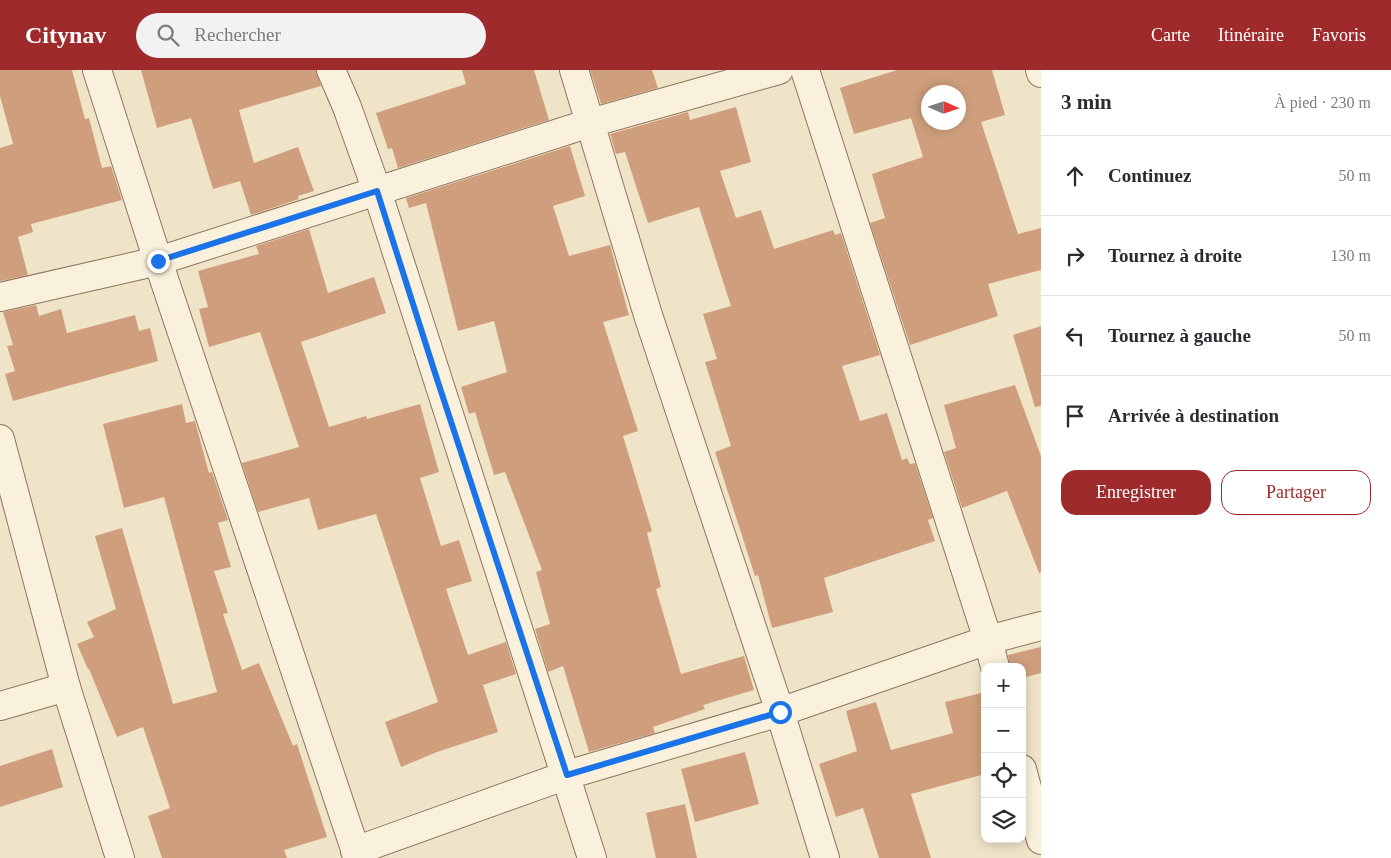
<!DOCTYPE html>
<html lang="fr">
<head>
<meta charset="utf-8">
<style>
  :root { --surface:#fff; --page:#f2f2f3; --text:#2b2b33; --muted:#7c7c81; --line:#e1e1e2; --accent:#9e2a2b }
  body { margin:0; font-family:Georgia,serif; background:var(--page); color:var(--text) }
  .controls { position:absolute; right:15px; bottom:15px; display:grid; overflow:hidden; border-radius:10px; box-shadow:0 2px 12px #0003 }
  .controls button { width:45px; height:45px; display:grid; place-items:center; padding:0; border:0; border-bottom:1px solid var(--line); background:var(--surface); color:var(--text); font:25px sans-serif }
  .compass { position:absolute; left:921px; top:15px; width:45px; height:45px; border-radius:50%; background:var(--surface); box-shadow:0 2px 12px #0003; rotate:93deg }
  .stop { position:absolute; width:15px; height:15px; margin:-11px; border:4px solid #1a73e8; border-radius:50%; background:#fff }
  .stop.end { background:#1a73e8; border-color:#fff; box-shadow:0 1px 5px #0008 }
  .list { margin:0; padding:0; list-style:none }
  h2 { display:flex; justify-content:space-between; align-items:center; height:65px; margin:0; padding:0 20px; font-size:21px }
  h2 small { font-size:16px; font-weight:400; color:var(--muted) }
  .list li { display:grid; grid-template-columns:32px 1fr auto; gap:15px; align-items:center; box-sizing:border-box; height:80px; padding:0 20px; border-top:1px solid var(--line) }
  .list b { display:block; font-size:19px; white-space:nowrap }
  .list em { font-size:16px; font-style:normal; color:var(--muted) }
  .actions { display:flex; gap:10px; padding:15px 20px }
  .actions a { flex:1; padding:11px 0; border:1px solid var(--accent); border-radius:15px; text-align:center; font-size:18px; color:var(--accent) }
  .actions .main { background:var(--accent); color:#fff }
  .icon { flex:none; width:28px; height:28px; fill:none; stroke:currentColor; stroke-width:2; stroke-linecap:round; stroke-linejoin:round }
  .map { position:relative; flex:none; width:1041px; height:788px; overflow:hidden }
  header { display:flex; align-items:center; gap:30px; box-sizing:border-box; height:70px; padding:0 25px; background:var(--accent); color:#fff }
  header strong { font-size:24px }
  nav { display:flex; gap:28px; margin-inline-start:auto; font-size:18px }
  .search { width:350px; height:45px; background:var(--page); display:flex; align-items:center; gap:12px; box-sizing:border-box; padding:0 18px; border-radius:28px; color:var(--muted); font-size:19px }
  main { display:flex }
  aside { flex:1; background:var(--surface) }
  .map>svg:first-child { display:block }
</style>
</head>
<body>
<header>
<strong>Citynav</strong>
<div class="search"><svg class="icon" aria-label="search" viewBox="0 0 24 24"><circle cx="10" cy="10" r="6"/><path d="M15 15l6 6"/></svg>Rechercher</div>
<nav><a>Carte</a><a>Itinéraire</a><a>Favoris</a></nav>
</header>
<main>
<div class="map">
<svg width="1041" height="788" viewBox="0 0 1041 788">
  <rect width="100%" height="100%" fill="#f0e4c8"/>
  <g fill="#cf9f7d" fill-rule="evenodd">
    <polygon points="0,0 72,0 85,49 89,48 102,98 111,96 122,130 31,154 33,162 18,167 28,205 0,211 0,78 13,74 0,26"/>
    <polygon points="141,0 316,0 321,16 239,40 254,93 298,77 314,121 298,126 299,129 251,145 240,111 213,119 191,48 157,58"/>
    <polygon points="462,0 534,0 549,50 398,98 392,78 388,79 376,43 466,14"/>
    <polygon points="590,0 652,0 658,18 601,34"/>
    <path d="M897 0H992L1005 45 981 52 1018 164 1041 158V200L988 214 998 246 910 275 870 153 885 148 872 104 923 87 911 48 854 64 840 18ZM928 22H958V52H928Z"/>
    <polygon points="736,37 751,92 720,101 736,148 761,140 774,179 833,160 835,165 841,163 880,285 842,296 860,351 887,343 902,390 907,388 910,394 915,393 933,448 928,450 935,471 824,508 833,542 772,558 758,505 755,506 715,382 731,376 705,292 717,289 703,244 731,236 699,137 648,153 625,82 616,84 610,64 688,42 690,50"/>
    <polygon points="570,76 585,126 553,136 569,186 610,175 629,245 603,252 638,361 623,366 652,461 647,463 661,517 656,519 681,604 744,586 754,620 703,635 705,639 653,657 655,663 589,682 563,596 548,602 535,559 550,554 536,502 542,500 505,402 494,405 475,342 469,344 461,317 507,302 494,251 458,261 426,133 409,138 406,128"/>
    <polygon points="309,159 328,223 374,207 386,243 301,272 329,357 366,346 367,349 420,334 439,402 420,408 441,476 459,470 472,511 446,519 468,585 506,572 516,604 483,615 498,662 437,682 401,697 385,652 438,632 376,444 318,460 309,428 258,442 242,393 299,377 260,262 209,277 199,239 208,237 198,201 259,184 256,176"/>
    <polygon points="36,235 39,246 61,239 67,263 135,245 139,261 150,258 158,291 13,331 5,304 15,301 7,276 13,275 3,242"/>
    <polygon points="1041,256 1041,336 1035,337 1013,265"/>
    <polygon points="1015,315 1041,386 1041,502 1039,503 1007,421 962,438 944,382 956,378 944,335"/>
    <polygon points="182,334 186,353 195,351 209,403 212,402 228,450 218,453 231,497 214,501 228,543 223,544 242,600 259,593 293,676 297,674 327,767 284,780 287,788 162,788 148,746 170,738 143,657 117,667 89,599 88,599 77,574 94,567 87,552 116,539 95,466 122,458 173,634 217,622 164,427 124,438 103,354"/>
    <polygon points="1041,577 1041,603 1022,608 1022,597 1010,597 1008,585"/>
    <polygon points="985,622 985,704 911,724 931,788 879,788 863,738 836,747 819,694 857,681 846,641 876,632 891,680 953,663 945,632"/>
    <polygon points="52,679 63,717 0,737 0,696"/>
    <polygon points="745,682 759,734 695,752 681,699"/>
    <polygon points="685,734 697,788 656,788 646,743"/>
  </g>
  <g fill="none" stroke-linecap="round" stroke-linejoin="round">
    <g stroke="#8d765c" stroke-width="30">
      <g id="minor">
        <polyline points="97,0 158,191 358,788"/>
        <polyline points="331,0 347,37 377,121 592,788"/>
        <polyline points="574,0 648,245 780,642 825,788"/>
        <polyline points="805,0 988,570 995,597"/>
        <polyline points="1040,0 1041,3"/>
        <polyline points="0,227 158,191 590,53 779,0"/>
        <polyline points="0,369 66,617 120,788"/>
        <polyline points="0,636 66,617"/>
        <polyline points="1022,699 1041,770"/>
        <polyline points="355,781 567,705 780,642 988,570 1041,556"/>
      </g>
    </g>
    <use href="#minor" stroke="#faf1dc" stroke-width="28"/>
  </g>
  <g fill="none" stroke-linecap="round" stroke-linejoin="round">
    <polyline stroke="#1a73e8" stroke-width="6" points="158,191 377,121 435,303 567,705 780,642"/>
  </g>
</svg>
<div class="controls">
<button>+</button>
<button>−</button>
<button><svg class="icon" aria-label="locate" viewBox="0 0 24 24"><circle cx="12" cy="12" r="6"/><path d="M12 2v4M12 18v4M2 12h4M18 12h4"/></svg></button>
<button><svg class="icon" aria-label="layers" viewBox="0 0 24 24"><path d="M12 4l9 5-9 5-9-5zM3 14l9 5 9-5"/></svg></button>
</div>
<svg class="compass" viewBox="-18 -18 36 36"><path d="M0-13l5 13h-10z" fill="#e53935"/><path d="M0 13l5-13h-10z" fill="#7c7c81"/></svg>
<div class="stop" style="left:780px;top:642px"></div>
<div class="stop end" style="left:158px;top:191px"></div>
</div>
<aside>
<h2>3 min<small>À pied · 230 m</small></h2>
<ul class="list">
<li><svg class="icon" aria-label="ahead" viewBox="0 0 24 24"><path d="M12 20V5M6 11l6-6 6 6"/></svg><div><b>Continuez</b></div><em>50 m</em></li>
<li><svg class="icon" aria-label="right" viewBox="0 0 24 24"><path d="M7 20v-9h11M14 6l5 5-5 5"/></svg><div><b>Tournez à droite</b></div><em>130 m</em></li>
<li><svg class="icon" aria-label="left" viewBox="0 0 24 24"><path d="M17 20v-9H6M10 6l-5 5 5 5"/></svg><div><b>Tournez à gauche</b></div><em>50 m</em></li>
<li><svg class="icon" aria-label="arrive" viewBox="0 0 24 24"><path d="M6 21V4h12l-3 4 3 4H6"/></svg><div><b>Arrivée à destination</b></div></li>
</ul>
<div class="actions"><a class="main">Enregistrer</a><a>Partager</a></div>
</aside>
</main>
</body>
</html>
